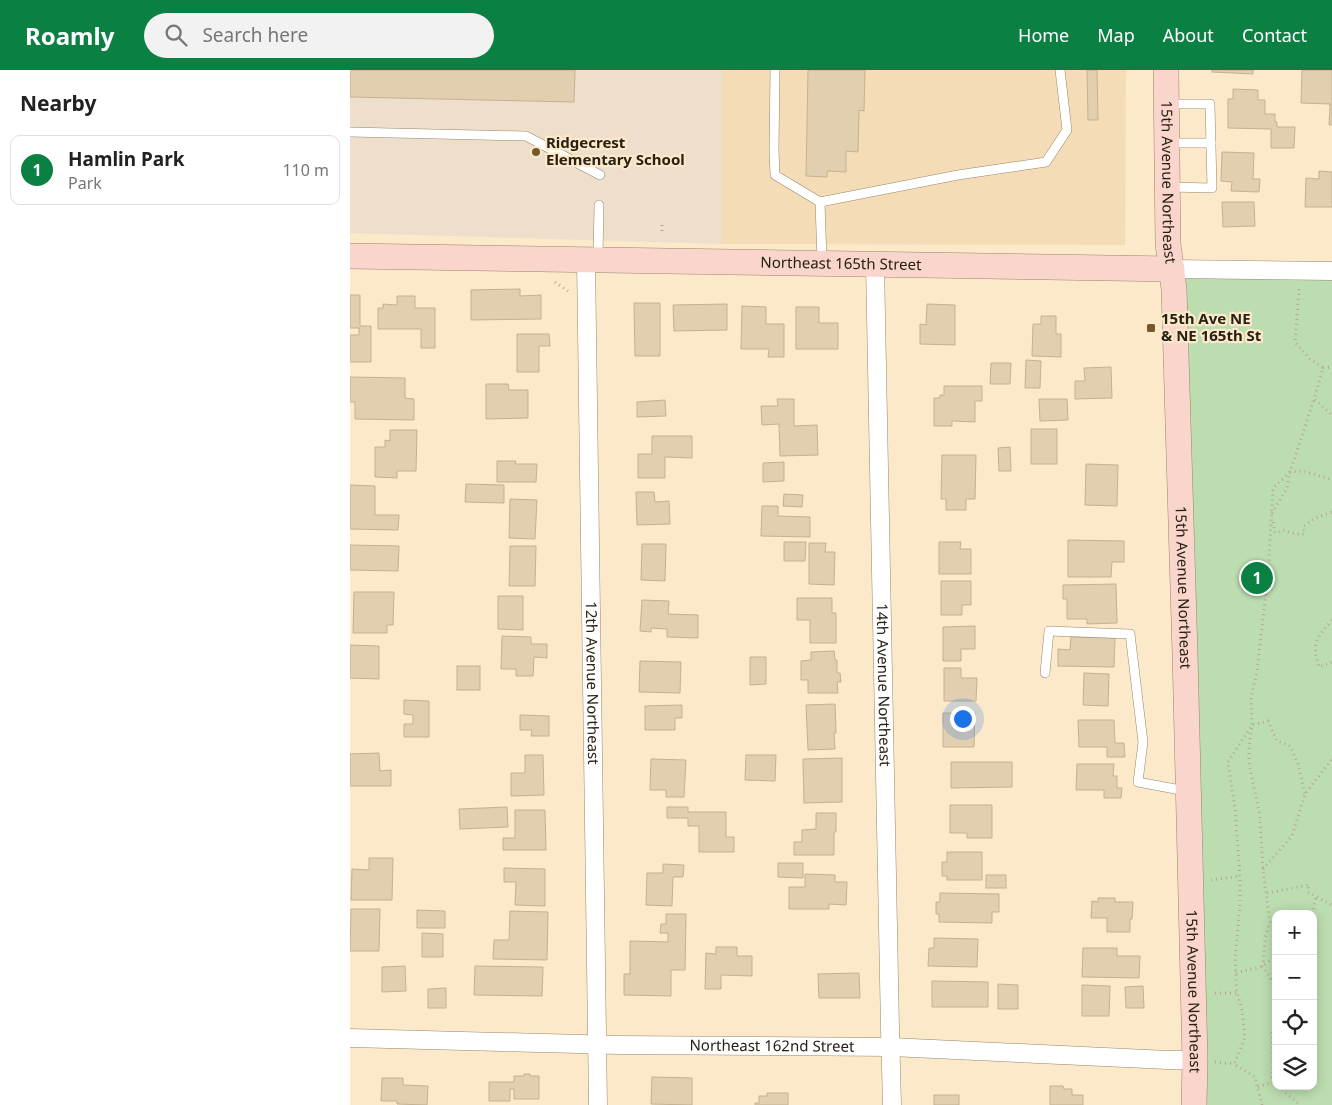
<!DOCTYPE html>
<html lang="en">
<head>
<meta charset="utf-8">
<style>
  :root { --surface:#fff; --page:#f2f2f2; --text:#222; --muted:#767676; --line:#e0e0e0; --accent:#0b8043 }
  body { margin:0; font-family:"Noto Sans",sans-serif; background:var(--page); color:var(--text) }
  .controls { position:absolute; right:15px; bottom:15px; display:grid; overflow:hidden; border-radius:10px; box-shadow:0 2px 12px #0003 }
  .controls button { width:45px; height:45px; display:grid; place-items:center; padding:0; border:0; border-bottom:1px solid var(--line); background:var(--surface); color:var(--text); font:25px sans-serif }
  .you { position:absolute; left:612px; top:648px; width:18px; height:18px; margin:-12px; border:4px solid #fff; border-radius:50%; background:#1a73e8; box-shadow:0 0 0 8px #1a73e833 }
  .badge { display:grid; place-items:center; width:32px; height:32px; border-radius:50%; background:var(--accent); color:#fff; font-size:16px; font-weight:700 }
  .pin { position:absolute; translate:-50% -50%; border:2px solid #fff; box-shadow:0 1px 5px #0006 }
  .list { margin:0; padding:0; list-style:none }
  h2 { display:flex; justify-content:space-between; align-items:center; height:65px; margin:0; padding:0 20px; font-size:21px }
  h2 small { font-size:16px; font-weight:400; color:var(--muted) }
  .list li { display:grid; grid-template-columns:32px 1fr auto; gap:15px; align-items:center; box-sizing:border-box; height:70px; margin:0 10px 10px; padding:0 10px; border:1px solid var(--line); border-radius:10px }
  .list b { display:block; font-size:19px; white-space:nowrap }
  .list p { margin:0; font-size:16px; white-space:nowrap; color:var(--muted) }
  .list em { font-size:16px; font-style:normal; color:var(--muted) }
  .icon { flex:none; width:28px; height:28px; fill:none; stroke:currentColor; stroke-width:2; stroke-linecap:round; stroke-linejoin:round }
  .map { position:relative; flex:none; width:982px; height:1035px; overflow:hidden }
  header { display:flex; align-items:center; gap:30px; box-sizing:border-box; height:70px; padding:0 25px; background:var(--accent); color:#fff }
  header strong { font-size:24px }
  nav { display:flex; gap:28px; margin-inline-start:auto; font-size:18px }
  .search { width:350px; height:45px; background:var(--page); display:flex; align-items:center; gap:12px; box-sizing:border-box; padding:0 18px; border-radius:28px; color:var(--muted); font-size:19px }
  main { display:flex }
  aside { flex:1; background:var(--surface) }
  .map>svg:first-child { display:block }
</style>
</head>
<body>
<header>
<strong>Roamly</strong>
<div class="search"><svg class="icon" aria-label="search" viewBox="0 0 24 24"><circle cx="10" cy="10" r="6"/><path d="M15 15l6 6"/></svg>Search here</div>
<nav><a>Home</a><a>Map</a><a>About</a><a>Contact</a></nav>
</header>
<main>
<aside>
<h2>Nearby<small></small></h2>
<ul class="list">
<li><span class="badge">1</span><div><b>Hamlin Park</b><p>Park</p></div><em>110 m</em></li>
</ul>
</aside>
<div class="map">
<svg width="982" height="1035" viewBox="0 0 982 1035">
  <rect width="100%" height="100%" fill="#fce9c9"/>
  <polygon fill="#f4ddb6" points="372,0 776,0 775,175 372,174"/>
  <polygon fill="#eddfcc" points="0,0 372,0 372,174 0,163"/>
  <path fill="#bcddb0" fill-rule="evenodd" d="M822 199 982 204V1035H844ZM926 844H963V1016H926Z"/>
  <g fill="#e2cfb0" stroke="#c4b192">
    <polygon points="0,0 225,0 224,32 0,27"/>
    <polygon points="458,0 515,0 514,41 509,40 508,82 496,81 496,102 477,101 477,107 456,106"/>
    <polygon points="737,0 747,0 748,50 738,50"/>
    <polygon points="862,0 903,0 903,4 862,2"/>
    <polygon points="952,0 982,0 982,55 979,55 980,34 951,33"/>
    <polygon points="883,19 908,20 908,30 915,30 915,44 925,44 925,52 927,52 927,57 945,57 944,78 921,78 921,59 878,58 878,29 883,29"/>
    <polygon points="872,82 904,83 903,109 910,109 909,122 881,121 882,112 871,111"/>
    <polygon points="969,101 982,102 982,137 955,137 956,108 969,109"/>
    <polygon points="872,132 904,132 905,156 873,157"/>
    <polygon points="170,219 170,226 191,225 191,249 121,250 121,220"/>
    <polygon points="0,225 10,225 10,256 21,256 21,292 0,292 0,265 9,265 9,258 0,258"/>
    <polygon points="47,226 65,226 65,238 85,238 85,278 71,278 71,259 28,259 28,238 33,238 33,234 47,235"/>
    <polygon points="284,233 310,233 310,286 285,286"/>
    <polygon points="377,234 377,260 324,261 323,235"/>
    <polygon points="577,234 605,235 605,275 570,274 570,254 576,255"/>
    <polygon points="392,236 416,237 416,254 434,254 434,287 418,287 419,279 391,279"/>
    <polygon points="446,237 469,237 469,253 488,253 488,279 446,279"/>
    <polygon points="691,246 706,246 706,264 711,264 711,287 682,286 683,254 691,254"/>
    <polygon points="167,264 199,264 200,276 189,276 189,302 167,302"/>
    <polygon points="676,290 691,291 690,318 675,318"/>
    <polygon points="641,293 661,293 660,314 640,314"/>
    <polygon points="761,297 762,328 725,329 725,311 735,311 734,298"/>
    <polygon points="0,307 55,308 55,328 64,329 64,350 5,349 5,332 0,332"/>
    <polygon points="136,314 158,314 159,320 178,320 178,348 136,349"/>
    <polygon points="594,316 632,316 632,331 625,331 625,352 602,351 602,356 584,356 584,328 590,328 590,325 594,325"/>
    <polygon points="427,329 444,329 444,356 467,355 468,385 430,386 429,354 412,355 411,336 428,336"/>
    <polygon points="689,329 717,329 718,350 690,351"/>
    <polygon points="315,330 316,346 287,347 287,332"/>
    <rect x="681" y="359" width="26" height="35"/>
    <polygon points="40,360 67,360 66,401 47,401 47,408 25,407 25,377 35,377 35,370 40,371"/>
    <polygon points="302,366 342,366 342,388 315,387 315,408 288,408 288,384 302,384"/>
    <polygon points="660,377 661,401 649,401 648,378"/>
    <polygon points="592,385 626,385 625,429 616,429 616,440 596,440 596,429 591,429"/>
    <polygon points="147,391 166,391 165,394 187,394 186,412 147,412"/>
    <polygon points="434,392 434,411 413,412 413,393"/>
    <polygon points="736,394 768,395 767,436 735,435"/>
    <polygon points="116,414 154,415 154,433 115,432"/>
    <polygon points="0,415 25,416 25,445 49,445 48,460 0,459"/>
    <polygon points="286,422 304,422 305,432 319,431 320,454 287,455"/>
    <polygon points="434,424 453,425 452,437 433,436"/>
    <polygon points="160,429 187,430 185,469 159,468"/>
    <polygon points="412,436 428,436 428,446 460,447 460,467 411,466"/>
    <polygon points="718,470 774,471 774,492 762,492 761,507 718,507"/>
    <polygon points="434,472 456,472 455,491 434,491"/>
    <polygon points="589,472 611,472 610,479 621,479 621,504 589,504"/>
    <polygon points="459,473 476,473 475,482 485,482 484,515 459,514"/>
    <polygon points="292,474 316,474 315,511 291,510"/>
    <polygon points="0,475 49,476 48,501 0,500"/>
    <polygon points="160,476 186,476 185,516 159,516"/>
    <polygon points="591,511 621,511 621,535 612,535 612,545 591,545"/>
    <polygon points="766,514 767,553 737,554 737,549 717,549 717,529 713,529 713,515"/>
    <polygon points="4,522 44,522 43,555 37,555 37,563 3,563"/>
    <polygon points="148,526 173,526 173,560 148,559"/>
    <polygon points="447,528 482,528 482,543 486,543 486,573 460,573 460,550 447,550"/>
    <polygon points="292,530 319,531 318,544 348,545 348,568 317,567 317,559 301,558 301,562 290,561"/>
    <polygon points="625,556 625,579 611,579 611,591 593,591 593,557"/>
    <polygon points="152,566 181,567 181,574 197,574 197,588 184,587 183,606 166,606 166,599 151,599"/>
    <polygon points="721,567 765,568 764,597 708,596 708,579 720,580"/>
    <polygon points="0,575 29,576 29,609 0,608"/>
    <polygon points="484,581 485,590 487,590 487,603 490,603 491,612 487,612 488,623 458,623 458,610 451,610 451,591 461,590 461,582"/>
    <polygon points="400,587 416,587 416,614 400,615"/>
    <polygon points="290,591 331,592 330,623 289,622"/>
    <rect x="107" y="596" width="23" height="24"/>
    <polygon points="594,598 611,598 611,608 627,608 626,631 594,631"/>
    <polygon points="734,603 759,604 758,636 733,635"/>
    <polygon points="54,630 79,631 79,667 54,667 54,654 63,654 63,645 54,644"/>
    <polygon points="485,634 486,663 484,663 485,679 458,680 456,635"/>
    <polygon points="332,635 332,648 325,648 325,660 295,660 295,636"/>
    <polygon points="593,643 625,643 624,677 593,677"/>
    <polygon points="170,645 199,646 199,666 181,666 182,660 170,660"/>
    <polygon points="728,650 764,650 765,673 774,673 775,687 757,687 757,677 729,677"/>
    <polygon points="29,683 30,701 41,700 41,716 0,716 0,684"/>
    <polygon points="175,685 193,685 194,725 161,726 161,703 175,703"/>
    <polygon points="396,685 426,685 425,711 395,710"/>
    <polygon points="492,688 492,732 454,733 453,689"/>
    <polygon points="301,689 336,690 334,727 316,727 316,720 300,720"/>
    <polygon points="601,692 662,692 662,717 601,718"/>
    <polygon points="727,694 764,694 763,706 767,706 767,718 772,718 771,728 754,728 754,720 726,720"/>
    <polygon points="600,735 642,735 642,768 617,768 617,763 600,763"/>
    <polygon points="157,737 158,757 110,759 109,739"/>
    <polygon points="317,737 338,737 338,742 376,742 376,767 384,767 384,782 349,782 349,756 338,756 338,748 317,748"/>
    <polygon points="165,740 195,740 196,780 153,780 153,768 165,768"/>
    <polygon points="466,743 486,743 486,762 484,762 484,785 444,785 444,772 452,772 452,760 466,759"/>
    <polygon points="597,782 632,782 632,810 597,810 597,806 592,806 592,792 597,792"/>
    <polygon points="19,788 43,788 42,830 1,830 2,799 19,800"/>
    <polygon points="428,793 453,793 453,808 428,807"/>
    <polygon points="313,794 334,795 333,807 323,807 322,836 296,835 297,803 313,803"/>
    <polygon points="154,798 195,799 195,836 165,835 166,812 154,812"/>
    <polygon points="455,804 485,805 485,812 497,812 496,835 479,834 479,839 439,839 439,817 455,817"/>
    <rect x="636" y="805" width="20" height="13"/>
    <polygon points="590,823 649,824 649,842 642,842 642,853 589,852 589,844 586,844 586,832 590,832"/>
    <polygon points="748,828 765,828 765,832 783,832 782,849 780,849 780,862 757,862 757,848 741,848 742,831 748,832"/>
    <polygon points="1,839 30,839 29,881 0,881"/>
    <polygon points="67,840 95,841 95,858 67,858"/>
    <polygon points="160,841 198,842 197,890 143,889 144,870 159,870"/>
    <polygon points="316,844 336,844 335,900 321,900 321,926 274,925 274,904 280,904 280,871 318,872 318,863 310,863 311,854 316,854"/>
    <polygon points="72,863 93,864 93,887 72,887"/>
    <polygon points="584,868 628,869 627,897 578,896 579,878 584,878"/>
    <polygon points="366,877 387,877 387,886 402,886 402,906 371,905 371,919 355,919 356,883 366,884"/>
    <polygon points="733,878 767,878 767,886 790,886 789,908 732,907"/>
    <polygon points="55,896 56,921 32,922 32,897"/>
    <polygon points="125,896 193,897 192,926 124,925"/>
    <polygon points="509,903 510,928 469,928 468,904"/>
    <polygon points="582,911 638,912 638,937 582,937"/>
    <polygon points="648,914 668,915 668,939 648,939"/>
    <polygon points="732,915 760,916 759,946 732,946"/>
    <polygon points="793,916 794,938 776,938 775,917"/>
    <polygon points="96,918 96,938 78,938 78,919"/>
    <polygon points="174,1004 180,1004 180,1006 189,1006 189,1029 164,1029 164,1019 160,1019 160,1031 139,1031 139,1012 164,1012 164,1006 174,1006"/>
    <polygon points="302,1007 342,1008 342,1035 301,1034"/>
    <polygon points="32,1008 53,1008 53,1015 78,1016 77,1035 47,1034 47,1031 31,1031"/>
    <polygon points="700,1016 713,1016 714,1019 722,1019 722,1025 733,1025 733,1035 700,1035"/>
    <polygon points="417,1023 438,1023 438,1035 405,1035 405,1033 409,1033 409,1026 417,1026"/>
    <rect x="584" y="1025" width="25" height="10"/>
  </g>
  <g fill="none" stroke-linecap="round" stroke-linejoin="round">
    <g stroke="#988669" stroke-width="10">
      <g id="lane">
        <polyline points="425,0 424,80 425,105 470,132 608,105 696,92 717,60 710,0"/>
        <polyline points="0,62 176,66 250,105"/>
        <polyline points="819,73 861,73"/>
        <polyline points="818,117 862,118 860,34 819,34"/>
        <polyline points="470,132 472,191"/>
        <polyline points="248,187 249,135"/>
        <polyline points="695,603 699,561 780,564 793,672 788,712 836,721"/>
      </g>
    </g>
    <g stroke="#988669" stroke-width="19">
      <g id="street">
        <path id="s1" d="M236 191 248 1035"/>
        <path id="s2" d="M525 195 540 959 542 1035"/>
        <polyline points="822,199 982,201"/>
        <path id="s3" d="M0 968 268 975 541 977 818 990H845"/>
      </g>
    </g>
    <g stroke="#988669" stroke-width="26">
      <g id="secondary">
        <path id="s4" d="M816 0 818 174 824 219 835 584 845 990 844 1035"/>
        <path id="s5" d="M0 186 822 199"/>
      </g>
    </g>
    <g stroke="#b7a88f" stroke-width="3" stroke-dasharray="1 4" stroke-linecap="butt">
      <polyline points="312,155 312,161"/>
      <polyline points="205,212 218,221"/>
      <polyline points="949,219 945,272 960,289 973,298 964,329 982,345"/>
      <polyline points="973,298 982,297"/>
      <polyline points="922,443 937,418 940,402 954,401 982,410"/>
      <polyline points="923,452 925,463 933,460 945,464 954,464 953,457 965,448 982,442"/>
      <path d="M982 550C967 568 961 573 969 597L982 592"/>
      <polyline points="913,799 942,766 955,724 982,689"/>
      <polyline points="861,810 890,806"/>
      <polyline points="917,823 959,815 958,822 982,835"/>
      <polyline points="962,844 966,827"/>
      <polyline points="886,903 913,896 926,885"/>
      <polyline points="926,918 913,896 915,868 920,852 913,800 910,747 899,692 899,677 902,655 901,629 907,601 918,505 923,418 940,402 964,329"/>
      <polyline points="865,923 887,923"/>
      <polyline points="926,953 922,962 923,993 922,1012 926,1015"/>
      <polyline points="865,992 884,994"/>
      <polyline points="928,1016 950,1035"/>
      <polyline points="908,1017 922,1012"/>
      <polyline points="912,1035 905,1007 884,994 895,968 892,940 887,923 885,890 890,834 890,806 885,739 878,692 902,655 918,651 927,671 940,676 948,694 955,724"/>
    </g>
    <use href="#lane" stroke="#fff" stroke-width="9"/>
    <use href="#street" stroke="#fff" stroke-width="18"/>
    <use href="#secondary" stroke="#f9d5cc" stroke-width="25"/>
  </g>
  <g fill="#76582c" stroke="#fce9c9" stroke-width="2">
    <circle cx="186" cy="82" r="5"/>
    <rect x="796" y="253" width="10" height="10" rx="2.5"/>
  </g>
  <g text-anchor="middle" stroke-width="4.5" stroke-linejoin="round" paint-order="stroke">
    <g font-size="15" font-weight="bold" fill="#282115" stroke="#fce9c9" text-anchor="start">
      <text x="196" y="78">Ridgecrest<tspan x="196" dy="17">Elementary School</tspan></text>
      <text x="811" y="254">15th Ave NE<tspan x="811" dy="17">&amp; NE 165th St</tspan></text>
    </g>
    <g font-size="15" fill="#282115" stroke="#fce9c9">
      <text dy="5" stroke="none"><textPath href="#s4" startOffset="112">15th Avenue Northeast</textPath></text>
      <text dy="5" stroke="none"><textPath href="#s5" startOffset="491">Northeast 165th Street</textPath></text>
      <text dy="5" stroke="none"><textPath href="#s4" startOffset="518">15th Avenue Northeast</textPath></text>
      <text dy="5" stroke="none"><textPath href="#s1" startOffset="422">12th Avenue Northeast</textPath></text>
      <text dy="5" stroke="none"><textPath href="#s2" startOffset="420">14th Avenue Northeast</textPath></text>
      <text dy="5" stroke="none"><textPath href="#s4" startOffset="922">15th Avenue Northeast</textPath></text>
      <text dy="5" stroke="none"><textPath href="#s3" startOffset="422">Northeast 162nd Street</textPath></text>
    </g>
  </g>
</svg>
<div class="controls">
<button>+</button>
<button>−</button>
<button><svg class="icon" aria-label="locate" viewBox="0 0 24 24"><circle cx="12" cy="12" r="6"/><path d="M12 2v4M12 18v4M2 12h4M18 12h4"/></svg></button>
<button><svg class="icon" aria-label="layers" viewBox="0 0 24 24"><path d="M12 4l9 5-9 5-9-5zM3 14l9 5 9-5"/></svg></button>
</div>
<div class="you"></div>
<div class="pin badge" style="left:907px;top:508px">1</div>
</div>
</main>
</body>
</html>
